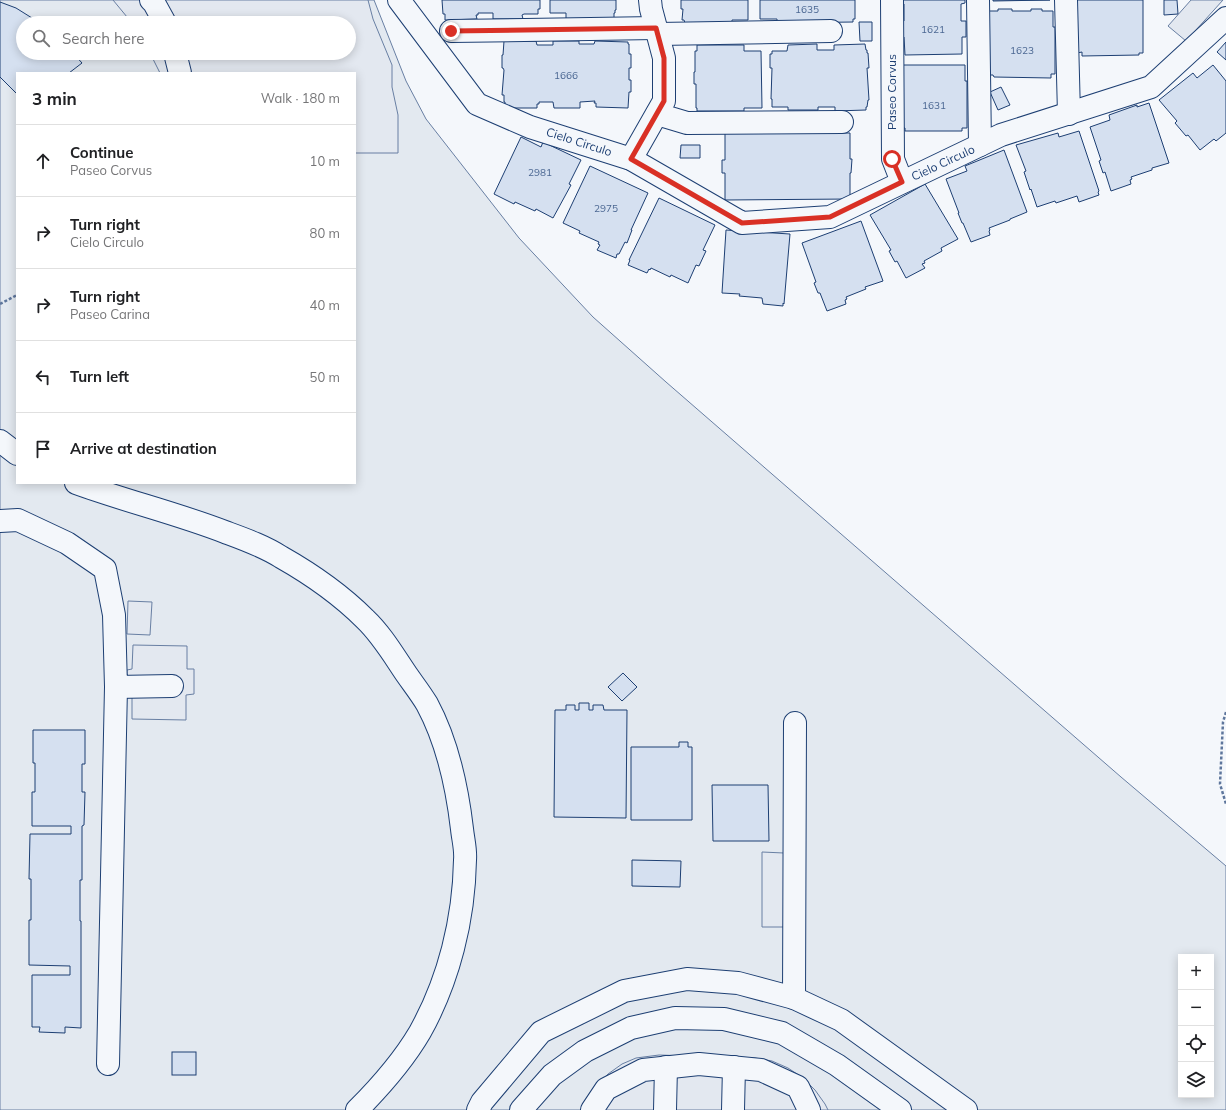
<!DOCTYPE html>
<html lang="en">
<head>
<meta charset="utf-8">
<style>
  :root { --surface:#fff; --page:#f2f2f2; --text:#202124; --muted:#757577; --line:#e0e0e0 }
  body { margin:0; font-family:Mulish,sans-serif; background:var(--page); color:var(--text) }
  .controls { position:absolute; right:12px; bottom:12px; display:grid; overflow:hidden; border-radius:0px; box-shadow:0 2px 10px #0003 }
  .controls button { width:36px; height:36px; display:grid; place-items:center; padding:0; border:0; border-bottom:1px solid var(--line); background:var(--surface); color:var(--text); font:20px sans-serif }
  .stop { position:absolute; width:12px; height:12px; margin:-9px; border:3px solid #d93025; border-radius:50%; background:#fff }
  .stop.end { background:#d93025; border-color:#fff; box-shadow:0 1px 4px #0008 }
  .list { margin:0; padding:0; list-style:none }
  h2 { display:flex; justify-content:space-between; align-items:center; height:52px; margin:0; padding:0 16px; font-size:17px }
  h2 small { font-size:13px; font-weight:400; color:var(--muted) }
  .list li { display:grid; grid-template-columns:26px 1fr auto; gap:12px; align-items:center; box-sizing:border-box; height:72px; padding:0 16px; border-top:1px solid var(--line) }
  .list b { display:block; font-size:15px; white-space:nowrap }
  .list p { margin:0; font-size:13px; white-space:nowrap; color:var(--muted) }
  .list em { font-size:13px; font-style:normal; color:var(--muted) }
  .icon { flex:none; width:22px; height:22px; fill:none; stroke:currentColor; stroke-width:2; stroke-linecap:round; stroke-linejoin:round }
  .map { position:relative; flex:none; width:1226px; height:1110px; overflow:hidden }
  .search { position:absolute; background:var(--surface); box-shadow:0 2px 10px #0003; left:16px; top:16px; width:340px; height:44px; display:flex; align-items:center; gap:10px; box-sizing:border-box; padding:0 14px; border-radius:22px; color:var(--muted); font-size:15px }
  .panel { position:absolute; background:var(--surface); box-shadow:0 2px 10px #0003; left:16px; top:72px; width:340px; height:412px; border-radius:0px }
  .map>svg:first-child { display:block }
</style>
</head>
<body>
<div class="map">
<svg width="1226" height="1110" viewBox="0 0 1226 1110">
  <rect width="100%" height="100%" fill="#f4f7fb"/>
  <path fill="#e3e9f0" stroke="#687fa3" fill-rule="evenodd" d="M0 0H374L406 81 426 119 519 238 593 317 666 382 1121 777 1226 866V1110H0ZM23 23H349V53H23ZM17 73H355V483H17ZM1181 957H1211V1095H1181Z"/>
  <g fill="#e3e8f0" stroke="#687fa3">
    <polygon points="113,0 368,0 373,19 392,65 392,87 398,115 398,153 355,153 355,73 160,73 150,53 349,53 349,23 132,23"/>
    <polygon points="1191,0 1223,0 1186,41 1168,26"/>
    <polygon points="128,601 152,602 150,635 127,634"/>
    <polygon points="133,645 187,646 187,669 194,669 194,694 186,695 186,720 132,719 132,694 127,694 127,670 132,669"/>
    <polygon points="762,852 784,853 784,927 762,927"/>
    <polygon points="659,1055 755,1058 772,1061 788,1068 803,1078 815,1090 825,1104 828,1110 581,1110 593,1089 608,1074 622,1064 636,1058"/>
  </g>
  <g fill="#d5e0f0" stroke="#1d3f73">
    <polygon points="442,0 540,0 540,9 538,9 538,14 524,14 522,15 523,19 493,19 493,13 478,13 478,15 476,15 477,19 445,20 445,14 443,14"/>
    <polygon points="550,0 616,0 616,10 615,10 615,13 614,13 614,19 566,19 566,13 550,13"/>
    <polygon points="681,0 748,0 748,20 732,20 732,24 685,23 684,20 682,20 683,9 681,9"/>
    <polygon points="760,0 855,0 855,19 853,19 853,22 777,23 777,19 760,19"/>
    <polygon points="899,0 965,0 965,3 961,4 961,21 966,21 966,37 962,37 962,54 905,55 904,37 900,37 899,21 904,21 904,4 899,4"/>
    <polygon points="993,0 1050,0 993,1"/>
    <polygon points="1076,0 1143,0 1143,53 1139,53 1139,55 1082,56 1082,52 1077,53"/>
    <polygon points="1164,0 1177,0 1178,14 1164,15"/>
    <polygon points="0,2 16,8 40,23 23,23 23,53 73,53 82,63 69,73 17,73 17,94 0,77"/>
    <polygon points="998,9 1012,9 1012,11 1031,11 1031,9 1042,9 1042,11 1053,11 1053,27 1055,27 1055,74 1051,74 1051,78 994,77 993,75 988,75 989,11 998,11"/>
    <polygon points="859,22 872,22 872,41 860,41"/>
    <polygon points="504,41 536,41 537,45 553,45 553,41 579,41 579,44 594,44 595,41 628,42 628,44 629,44 629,54 631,54 631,68 629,68 629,80 631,80 631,92 629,92 628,108 596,107 596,103 594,103 595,101 580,102 580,108 554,108 553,102 539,102 539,104 537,104 537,108 505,108 505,102 504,102 504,95 502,95 504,70 503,68 502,68 502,55 503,55"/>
    <polygon points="1226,42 1226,60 1217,52"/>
    <polygon points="817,44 817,50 834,50 834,45 865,44 866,50 867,50 867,53 868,53 869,68 867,68 869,100 868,100 867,107 866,107 866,110 835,111 835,107 818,107 818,110 788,110 788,107 772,107 772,99 771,99 772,68 770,68 770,54 772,54 772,51 787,51 788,45"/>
    <polygon points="697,45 744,45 744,51 761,51 762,108 744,108 744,111 697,111 697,108 696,108 696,84 694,84 694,72 695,72 695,51 697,51"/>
    <polygon points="901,65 965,65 965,81 967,81 967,128 962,128 962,131 905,131 905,128 901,128"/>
    <polygon points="1213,65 1226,81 1226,133 1216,141 1214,139 1200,150 1188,135 1186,136 1175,123 1177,121 1159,100 1193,73 1197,78"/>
    <polygon points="1001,87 1010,105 998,110 990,92"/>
    <polygon points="1149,103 1169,163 1152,168 1152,170 1131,177 1132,179 1130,180 1131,184 1111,191 1105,172 1103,173 1099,161 1101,160 1090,127 1110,120 1109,115 1137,105 1137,107"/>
    <polygon points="1079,131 1099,191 1098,192 1099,195 1079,202 1077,196 1056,203 1055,201 1037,207 1031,189 1030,190 1024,172 1026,171 1016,145 1058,133 1059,137"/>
    <polygon points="725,133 850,133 850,159 852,159 851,173 850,173 850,199 725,200 725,173 722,173 722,160 725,160"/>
    <polygon points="521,137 541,147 543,142 581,160 569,184 571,185 553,218 536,209 535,211 515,202 514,204 494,194"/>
    <polygon points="681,145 700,145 700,158 680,158"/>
    <polygon points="1004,150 1027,212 1010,219 1010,220 989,228 990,230 989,231 990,235 971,242 963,223 962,223 958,213 959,213 946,179 967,171 965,166"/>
    <polygon points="590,166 648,193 631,230 632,230 627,243 625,242 619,254 617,254 616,258 597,250 600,245 598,244 599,242 579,233 580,231 563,223"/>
    <polygon points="925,184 958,239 941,248 942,251 924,261 925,263 922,264 925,268 906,278 897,261 895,262 889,251 891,250 870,215"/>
    <polygon points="659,198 715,225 703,250 706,251 699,266 696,265 688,283 671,275 670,277 651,268 650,270 649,269 647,273 628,265 630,260 629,260"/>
    <polygon points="861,221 883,281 865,287 866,289 846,297 847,299 845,300 846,304 827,311 820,293 818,293 814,283 816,282 802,243"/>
    <polygon points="726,230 790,234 784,304 783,303 783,306 763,304 762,298 739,296 740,294 722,293"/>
    <polygon points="623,673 637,687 622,701 608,687"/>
    <polygon points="579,703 589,703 589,710 593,710 593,705 603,705 604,710 627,710 626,818 554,817 555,710 566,710 566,705 575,705 575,710 579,710"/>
    <polygon points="33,730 85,730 85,764 82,764 82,792 85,792 84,825 82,826 82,880 80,880 80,921 81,921 81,1028 65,1027 65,1033 39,1032 40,1027 32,1027 32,975 70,975 70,966 29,965 29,920 31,920 31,879 29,879 30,834 71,834 71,826 32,826 32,792 35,792 35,763 33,763"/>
    <polygon points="679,742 688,742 688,747 692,747 692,820 631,820 631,747 679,747"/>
    <polygon points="712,785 768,785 769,841 713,841"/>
    <polygon points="632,860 681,861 680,887 632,886"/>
    <rect x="172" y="1052" width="24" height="23"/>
  </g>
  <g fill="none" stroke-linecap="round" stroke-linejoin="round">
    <g stroke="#1d3f73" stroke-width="24">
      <g id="minor">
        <polyline points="151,0 154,3 165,23"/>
        <polyline points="399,0 477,104 530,127 631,159 742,223 830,217 1001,135 1151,87 1226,18"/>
        <polyline points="892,0 893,159 902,182"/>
        <polyline points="978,0 980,145"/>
        <polyline points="1066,0 1069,114"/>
        <polyline points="451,31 656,28"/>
        <polyline points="658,34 831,31"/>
        <polyline points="175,53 180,73"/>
        <polyline points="657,114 687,123 842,122"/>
        <polyline points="631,159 664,101 664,58 651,9 650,0"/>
        <polyline points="0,441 17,454"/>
        <path d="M76 483C125 501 176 513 225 532 244 539 264 546 281 557 311 574 341 595 365 619 382 635 394 656 407 675 414 685 421 694 427 704 448 743 457 786 462 829 463 839 466 850 465 860 464 919 449 980 420 1032 403 1061 381 1086 357 1110"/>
        <polyline points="0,521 18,520 67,543 105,569 114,615 116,687 172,686"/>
        <polyline points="794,998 795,723"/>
        <polyline points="108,1064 116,687"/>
        <polyline points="478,1110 482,1102 541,1032 624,991 687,979 738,983 794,998 841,1020 966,1110"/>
        <polyline points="521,1110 552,1075 585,1051 631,1028 675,1018 724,1019 782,1033 837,1065 900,1110"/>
        <polyline points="592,1110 606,1089 643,1070 699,1064 761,1070 798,1087 809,1110"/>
        <polyline points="665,1110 666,1067"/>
        <polyline points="733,1110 734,1067"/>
      </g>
    </g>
    <g stroke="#5e769c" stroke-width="2.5" stroke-dasharray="3 2" stroke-linecap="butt">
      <polyline points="0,304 17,295"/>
      <polyline points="1226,712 1223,722 1220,784 1226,804"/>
    </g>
    <use href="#minor" stroke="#f4f7fb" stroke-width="22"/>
  </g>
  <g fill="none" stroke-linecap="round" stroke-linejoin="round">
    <polyline stroke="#d93025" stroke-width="5" points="451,31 656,28 664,58 664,101 631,159 742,223 830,217 902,182 892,159"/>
  </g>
  <g text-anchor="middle" stroke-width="3" stroke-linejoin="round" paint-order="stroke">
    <g font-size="10" fill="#4b6792">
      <text x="807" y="13">1635</text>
      <text x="933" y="33">1621</text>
      <text x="1022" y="54">1623</text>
      <text x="566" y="79">1666</text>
      <text x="934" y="109">1631</text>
      <text x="540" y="176">2981</text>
      <text x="606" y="212">2975</text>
    </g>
    <g font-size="12" fill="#1d3f73" stroke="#f4f7fb">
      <text transform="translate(892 92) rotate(-90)" y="4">Paseo Corvus</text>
      <text transform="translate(579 142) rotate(18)" y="4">Cielo Circulo</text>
      <text transform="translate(943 163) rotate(-25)" y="4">Cielo Circulo</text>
    </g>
  </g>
</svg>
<div class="controls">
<button>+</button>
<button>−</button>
<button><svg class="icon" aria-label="locate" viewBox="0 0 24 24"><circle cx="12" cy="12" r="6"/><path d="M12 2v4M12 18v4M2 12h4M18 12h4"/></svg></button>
<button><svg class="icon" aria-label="layers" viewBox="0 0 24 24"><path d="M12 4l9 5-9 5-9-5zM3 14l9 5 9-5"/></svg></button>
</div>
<div class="stop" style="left:892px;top:159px"></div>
<div class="stop end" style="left:451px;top:31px"></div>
<div class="search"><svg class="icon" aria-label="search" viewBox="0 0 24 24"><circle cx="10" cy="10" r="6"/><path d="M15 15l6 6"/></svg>Search here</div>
<section class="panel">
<h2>3 min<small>Walk · 180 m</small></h2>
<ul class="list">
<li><svg class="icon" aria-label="ahead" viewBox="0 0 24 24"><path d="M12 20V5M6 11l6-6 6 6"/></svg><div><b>Continue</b><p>Paseo Corvus</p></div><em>10 m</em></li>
<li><svg class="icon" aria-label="right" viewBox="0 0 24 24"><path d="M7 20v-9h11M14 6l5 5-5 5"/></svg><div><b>Turn right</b><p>Cielo Circulo</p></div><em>80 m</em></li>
<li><svg class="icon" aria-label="right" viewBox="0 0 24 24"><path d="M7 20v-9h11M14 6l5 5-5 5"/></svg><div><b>Turn right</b><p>Paseo Carina</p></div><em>40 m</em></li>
<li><svg class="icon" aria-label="left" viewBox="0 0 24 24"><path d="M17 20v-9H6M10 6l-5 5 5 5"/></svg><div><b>Turn left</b></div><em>50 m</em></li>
<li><svg class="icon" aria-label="arrive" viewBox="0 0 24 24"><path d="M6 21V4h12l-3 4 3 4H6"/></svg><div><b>Arrive at destination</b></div></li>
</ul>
</section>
</div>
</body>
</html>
